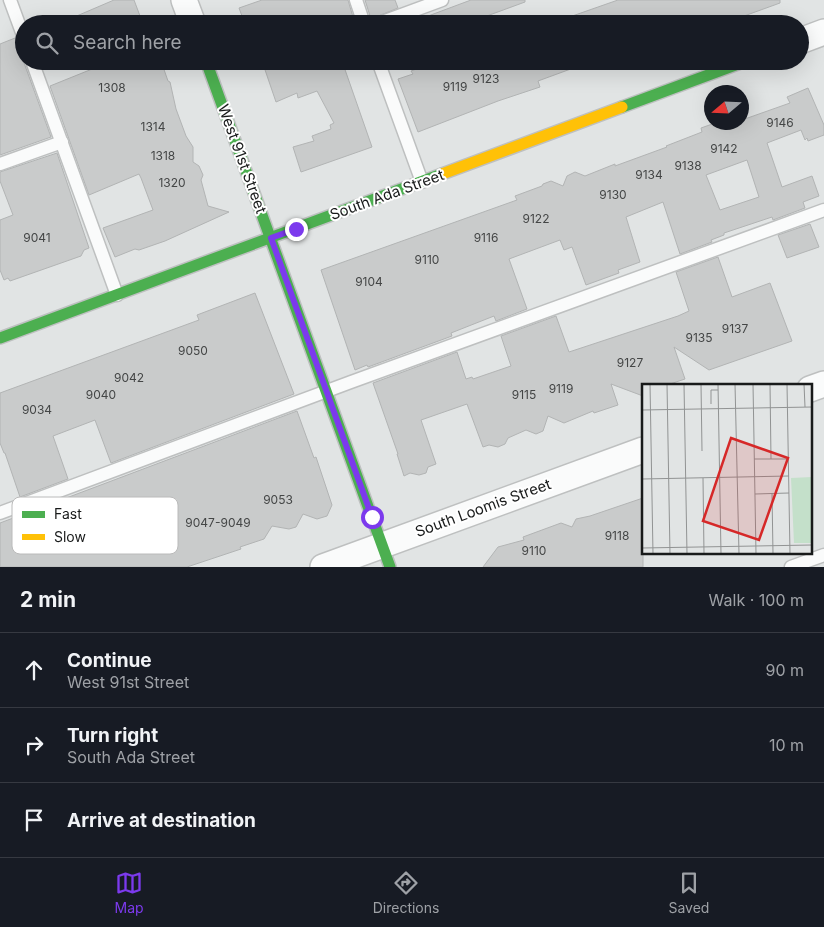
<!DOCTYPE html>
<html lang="en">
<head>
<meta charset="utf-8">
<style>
  :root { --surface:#171b24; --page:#242831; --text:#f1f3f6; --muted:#9ea1a6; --line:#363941; --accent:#7c3aed }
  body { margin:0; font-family:Inter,sans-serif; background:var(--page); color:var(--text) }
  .compass { position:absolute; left:704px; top:85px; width:45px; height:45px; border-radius:50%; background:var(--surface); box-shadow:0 5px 20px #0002; rotate:251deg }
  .stop { position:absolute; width:15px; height:15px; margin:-11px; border:4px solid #7c3aed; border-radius:50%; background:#fff }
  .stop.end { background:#7c3aed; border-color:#fff; box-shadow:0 1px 5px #0008 }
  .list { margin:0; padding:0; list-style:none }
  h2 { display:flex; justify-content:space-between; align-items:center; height:65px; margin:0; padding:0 20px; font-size:21px }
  h2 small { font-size:16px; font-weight:400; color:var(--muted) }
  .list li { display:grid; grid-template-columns:32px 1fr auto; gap:15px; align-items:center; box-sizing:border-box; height:75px; padding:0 20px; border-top:1px solid var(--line) }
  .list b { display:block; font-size:19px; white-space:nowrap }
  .list p { margin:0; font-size:16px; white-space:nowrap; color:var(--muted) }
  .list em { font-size:16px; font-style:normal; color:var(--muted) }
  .icon { flex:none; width:28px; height:28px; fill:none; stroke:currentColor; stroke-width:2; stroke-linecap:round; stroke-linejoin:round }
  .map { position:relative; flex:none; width:824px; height:567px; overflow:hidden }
  .search { position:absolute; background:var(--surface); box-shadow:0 5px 20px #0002; left:15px; right:15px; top:15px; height:55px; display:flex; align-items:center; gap:12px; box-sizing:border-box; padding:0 18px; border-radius:28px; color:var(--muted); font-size:19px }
  .sheet { height:290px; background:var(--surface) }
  nav { display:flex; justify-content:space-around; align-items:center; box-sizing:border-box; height:70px; border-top:1px solid var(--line); background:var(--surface); font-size:14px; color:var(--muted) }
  nav a { display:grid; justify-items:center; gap:2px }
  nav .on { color:var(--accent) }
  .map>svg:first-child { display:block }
</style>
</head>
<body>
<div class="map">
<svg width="824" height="567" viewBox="0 0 824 567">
  <rect width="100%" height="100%" fill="#e1e4e4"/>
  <g fill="#c9cbcb" stroke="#b2b4b4" fill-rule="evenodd">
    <polygon points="114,0 134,0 143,24 58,24"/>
    <polygon points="262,0 348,0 355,24 245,24 239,8"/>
    <polygon points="365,0 395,0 398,8 371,19"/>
    <polygon points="471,0 525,0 525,2 465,24 413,24 412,22"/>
    <polygon points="618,0 780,0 780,3 722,24 559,24 558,21"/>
    <polygon points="15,38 51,137 0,155 0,44"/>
    <polygon points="112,61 161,61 168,81 170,82 176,109 186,136 193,147 193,162 199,166 203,175 201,180 208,206 229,212 165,241 139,250 135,249 115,257 103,228 153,210 141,178 139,174 89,195 50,86"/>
    <polygon points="262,61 342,61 372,147 301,172 293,147 314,141 312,136 331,129 330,125 334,123 317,91 298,98 297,93 276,102"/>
    <polygon points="439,61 586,61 587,63 538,81 540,87 498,101 418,132 398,79 413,74 411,71"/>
    <path d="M808 88 824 125V135L808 141 807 138 805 140 801 130 767 143 782 187 812 176 819 196 803 202 805 208 773 220 772 217 724 233V235L711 240 712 242 680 254 663 202 626 217 640 262 618 270 619 273 586 285 572 247 564 250 560 240 509 259 527 309 496 321 494 316 451 333 452 336 368 367 367 365 355 370 321 270 517 200 515 196 542 186 543 184 551 181 563 186 567 176 575 172 585 176 615 164V166L667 147 666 146 702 132 701 128 718 122H742V120L790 103 787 97ZM747 160 759 197 720 210 706 175Z"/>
    <polygon points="57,153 89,248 84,250 81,256 10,281 8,278 4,280 0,270 0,220 13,215 0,181 0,172"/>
    <polygon points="810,224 819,247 787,258 778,235"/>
    <polygon points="718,257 732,297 770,283 792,341 709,370 674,347 685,379 664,386 643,386 643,396 611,384 618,405 594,413 593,411 564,423 548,416 543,431 536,434 526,430 508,438 505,444 498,447 489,445 483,447 467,404 421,420 436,464 428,467 426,473 419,475 410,473 404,476 397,454 398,454 373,383 457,352 466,379 472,377 473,379 511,366 501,336 556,316 569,352 678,316 689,311 676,272"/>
    <polygon points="255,293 294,394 111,463 95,420 53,436 68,479 20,497 5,453 4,453 0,443 0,393 199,320 197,315"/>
    <polygon points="297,411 314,458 316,457 332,505 327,516 317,519 303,514 296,527 289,529 272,526 264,539 240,547 241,549 187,567 0,567 0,523"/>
    <polygon points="643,498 643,567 483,567 498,547 524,540 523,537 561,523 572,527 576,519 590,516"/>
  </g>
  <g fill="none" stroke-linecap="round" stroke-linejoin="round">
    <g stroke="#bec0c0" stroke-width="15">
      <g id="lane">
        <polyline points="10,0 24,38"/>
        <polyline points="356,0 364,24"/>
        <polyline points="377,24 442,0"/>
        <polyline points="32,61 117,295"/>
        <polyline points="378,61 422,182"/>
        <polyline points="0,164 62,142"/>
        <polyline points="0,513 351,382 824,210"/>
        <polyline points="791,567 824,555"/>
      </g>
    </g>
    <g stroke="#bec0c0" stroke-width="28">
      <g id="street">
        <polyline points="184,0 193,24"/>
        <polyline points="800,41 824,32"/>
        <polyline points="810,389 824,384"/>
        <polyline points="323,567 643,450"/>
      </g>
    </g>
    <g stroke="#bec0c0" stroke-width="14">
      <g id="fast">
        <polyline points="206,61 390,567"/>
        <polyline points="622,107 746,61"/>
        <polyline points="0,338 442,174"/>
      </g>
    </g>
    <g stroke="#bec0c0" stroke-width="14">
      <polyline id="slow" points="442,174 622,107"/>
    </g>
    <use href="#lane" stroke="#fafbfb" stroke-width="12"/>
    <use href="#street" stroke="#fafbfb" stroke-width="25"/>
    <use href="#fast" stroke="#4caf50" stroke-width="11"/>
    <use href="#slow" stroke="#ffc107" stroke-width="11"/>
  </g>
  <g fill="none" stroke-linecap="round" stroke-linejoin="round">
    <polyline stroke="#7c3aed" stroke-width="6" points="296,229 271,238 372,517"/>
  </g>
  <g text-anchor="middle" stroke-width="4" stroke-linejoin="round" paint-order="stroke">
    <g font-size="12" fill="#444646">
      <text x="486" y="83">9123</text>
      <text x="455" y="91">9119</text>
      <text x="112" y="92">1308</text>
      <text x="780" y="127">9146</text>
      <text x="153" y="131">1314</text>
      <text x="724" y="153">9142</text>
      <text x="163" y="160">1318</text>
      <text x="688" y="170">9138</text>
      <text x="649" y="179">9134</text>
      <text x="172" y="187">1320</text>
      <text x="613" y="199">9130</text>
      <text x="536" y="223">9122</text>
      <text x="37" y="242">9041</text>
      <text x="486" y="242">9116</text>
      <text x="427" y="264">9110</text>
      <text x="369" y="286">9104</text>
      <text x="735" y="333">9137</text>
      <text x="699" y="342">9135</text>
      <text x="193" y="355">9050</text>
      <text x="630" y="367">9127</text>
      <text x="129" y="382">9042</text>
      <text x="561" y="393">9119</text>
      <text x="101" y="399">9040</text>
      <text x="524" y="399">9115</text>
      <text x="37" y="414">9034</text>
      <text x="278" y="504">9053</text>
      <text x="218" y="527">9047-9049</text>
      <text x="617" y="540">9118</text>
      <text x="534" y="555">9110</text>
    </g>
    <g font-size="15" fill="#181a1a" stroke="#fff">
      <text transform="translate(242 159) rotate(70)" y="5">West 91st Street</text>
      <text transform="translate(387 195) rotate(-20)" y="5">South Ada Street</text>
      <text transform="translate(483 508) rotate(-20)" y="5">South Loomis Street</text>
    </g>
  </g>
  <g transform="translate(642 384)">
    <rect width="170" height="170" fill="#e1e4e4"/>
    <path d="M170 93V159H152L149 94Z" fill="#c4e0ca"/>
    <path fill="none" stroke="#919393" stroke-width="1" d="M8 0 11 170M25 0 28 170M42 0 45 170M59 0 60 67M76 0 79 170M93 0 97 170M111 0 114 170M128 0 129 75M145 0 148 170M162 0 163 23M69 20V6H76M0 26 170 23M112 75H146M61 94 62 170M0 95 147 92M130 109 131 170M113 110 147 109M0 164 170 161"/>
    <path fill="#d62828" fill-opacity="0.15" stroke="#d62828" stroke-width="2.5" d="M89 54 146 74 117 156 61 137Z"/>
    <rect width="170" height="170" fill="none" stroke="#181a1a" stroke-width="2.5"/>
  </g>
  <rect x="12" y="497" width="166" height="57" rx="8" fill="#fff" stroke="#bababa" stroke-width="1"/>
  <rect x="22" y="511" width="23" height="7" fill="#4caf50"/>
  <rect x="22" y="534" width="23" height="6" fill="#ffc107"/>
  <g font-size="14" fill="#181a1a">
    <text x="54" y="519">Fast</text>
    <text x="54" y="542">Slow</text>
  </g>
</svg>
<svg class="compass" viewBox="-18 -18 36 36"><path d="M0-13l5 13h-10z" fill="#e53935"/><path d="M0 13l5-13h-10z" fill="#9ea1a6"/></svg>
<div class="stop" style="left:372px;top:517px"></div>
<div class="stop end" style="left:296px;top:229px"></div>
<div class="search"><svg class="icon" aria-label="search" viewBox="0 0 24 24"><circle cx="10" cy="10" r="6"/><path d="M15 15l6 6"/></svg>Search here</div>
</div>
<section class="sheet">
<h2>2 min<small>Walk · 100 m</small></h2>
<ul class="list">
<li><svg class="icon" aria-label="ahead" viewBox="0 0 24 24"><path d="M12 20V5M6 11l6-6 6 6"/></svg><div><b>Continue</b><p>West 91st Street</p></div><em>90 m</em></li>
<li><svg class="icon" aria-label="right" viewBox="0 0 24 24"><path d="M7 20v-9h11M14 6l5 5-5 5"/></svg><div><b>Turn right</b><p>South Ada Street</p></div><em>10 m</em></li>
<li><svg class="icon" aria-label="arrive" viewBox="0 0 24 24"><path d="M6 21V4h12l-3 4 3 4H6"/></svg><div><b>Arrive at destination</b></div></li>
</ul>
</section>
<nav>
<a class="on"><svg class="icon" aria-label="map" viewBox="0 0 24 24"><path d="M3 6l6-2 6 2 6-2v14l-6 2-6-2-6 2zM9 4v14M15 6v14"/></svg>Map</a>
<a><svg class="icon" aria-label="directions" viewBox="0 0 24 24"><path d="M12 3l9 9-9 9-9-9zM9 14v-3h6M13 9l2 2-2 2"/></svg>Directions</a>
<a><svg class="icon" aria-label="saved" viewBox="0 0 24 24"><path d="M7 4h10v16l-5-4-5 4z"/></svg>Saved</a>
</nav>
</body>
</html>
